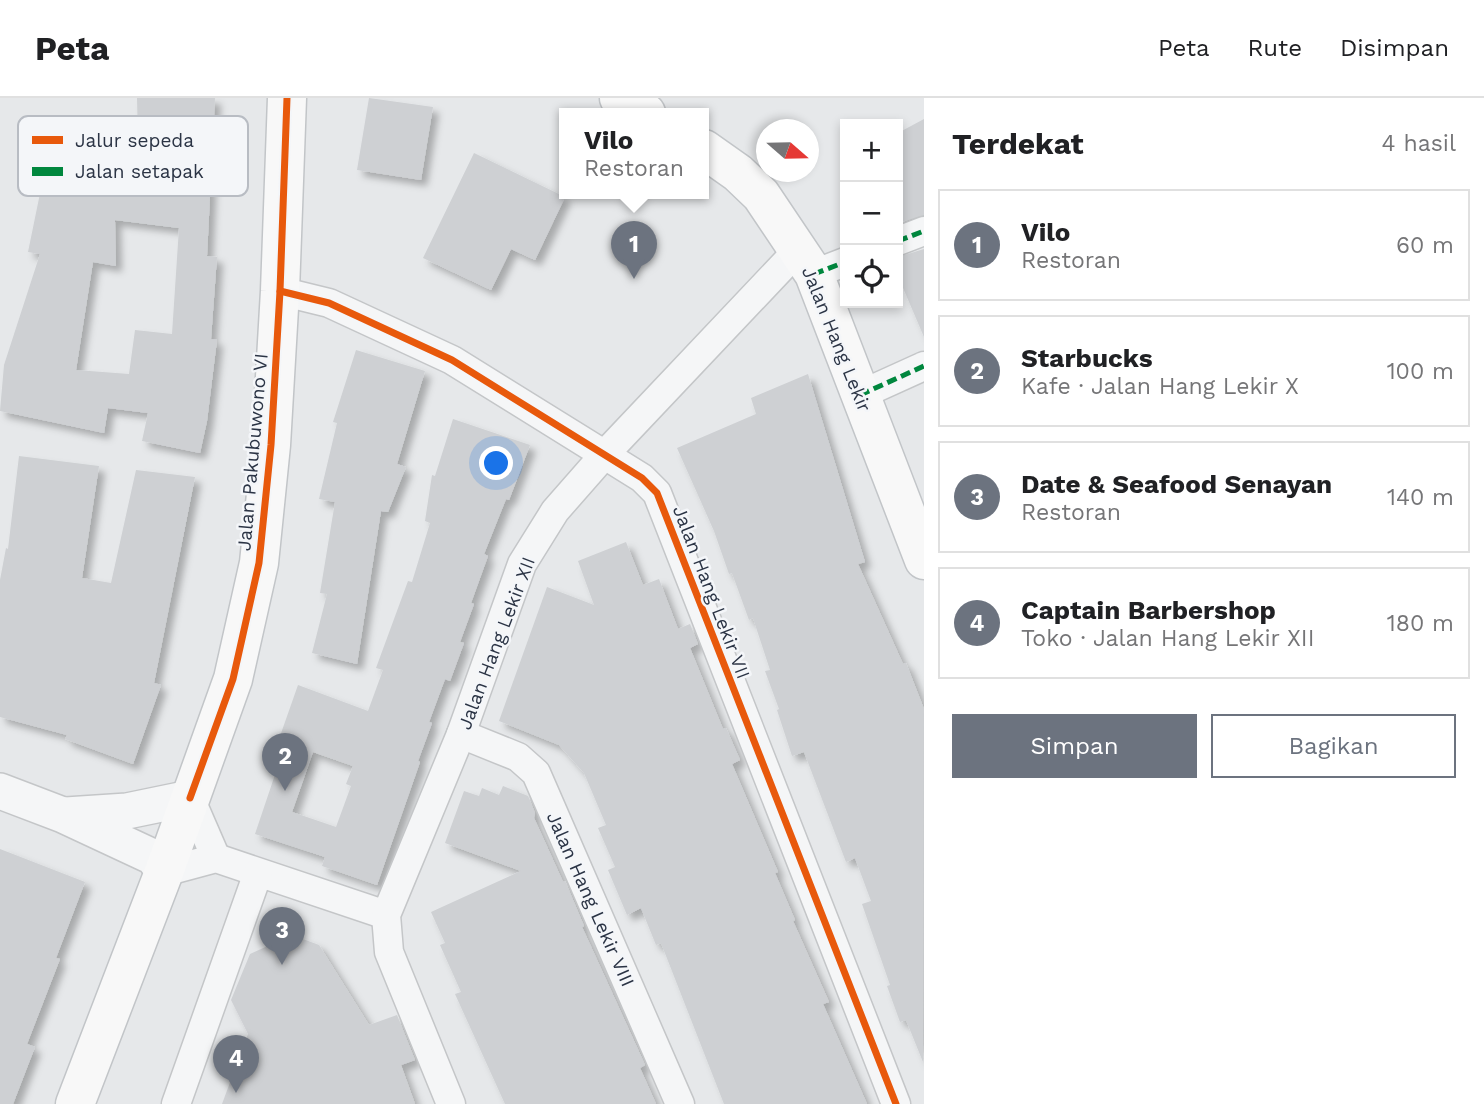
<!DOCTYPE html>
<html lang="id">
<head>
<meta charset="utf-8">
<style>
  :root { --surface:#fff; --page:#f6f6f6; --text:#202124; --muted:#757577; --line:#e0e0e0; --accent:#6c737f }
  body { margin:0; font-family:"Work Sans",sans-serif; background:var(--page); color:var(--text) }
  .controls { position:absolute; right:21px; top:21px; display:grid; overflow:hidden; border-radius:0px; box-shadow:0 4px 10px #0003 }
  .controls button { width:63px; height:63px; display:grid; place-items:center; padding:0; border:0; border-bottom:2px solid var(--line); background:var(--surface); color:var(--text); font:35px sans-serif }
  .compass { position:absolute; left:756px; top:21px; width:63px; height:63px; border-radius:50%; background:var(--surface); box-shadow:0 4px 10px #0003; rotate:110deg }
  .you { position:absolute; left:497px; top:366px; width:24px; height:24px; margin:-18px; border:5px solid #fff; border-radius:50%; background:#1a73e8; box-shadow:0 0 0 10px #1a73e833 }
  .badge { display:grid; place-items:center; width:46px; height:46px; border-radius:50%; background:var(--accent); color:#fff; font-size:23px; font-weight:700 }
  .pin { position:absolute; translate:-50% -58px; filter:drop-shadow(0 2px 4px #0008) }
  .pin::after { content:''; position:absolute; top:37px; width:24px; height:21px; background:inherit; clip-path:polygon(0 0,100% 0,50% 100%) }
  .popup { position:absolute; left:559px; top:10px; width:150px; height:91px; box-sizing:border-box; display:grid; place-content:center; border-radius:0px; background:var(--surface); filter:drop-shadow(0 2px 5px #0005); font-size:23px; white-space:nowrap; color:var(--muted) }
  .popup b { font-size:26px; color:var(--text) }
  .popup::after { content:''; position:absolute; left:50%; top:100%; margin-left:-14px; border:14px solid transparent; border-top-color:var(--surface) }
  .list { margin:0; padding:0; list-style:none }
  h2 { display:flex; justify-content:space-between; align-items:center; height:91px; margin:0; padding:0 28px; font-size:30px }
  h2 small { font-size:23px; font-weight:400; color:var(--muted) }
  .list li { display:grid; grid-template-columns:46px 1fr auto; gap:21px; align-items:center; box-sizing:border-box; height:112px; margin:0 14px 14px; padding:0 14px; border:2px solid var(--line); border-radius:0px }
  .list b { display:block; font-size:26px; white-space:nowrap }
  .list p { margin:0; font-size:23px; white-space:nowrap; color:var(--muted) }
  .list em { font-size:23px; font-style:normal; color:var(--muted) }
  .actions { display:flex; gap:14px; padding:21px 28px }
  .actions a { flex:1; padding:16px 0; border:2px solid var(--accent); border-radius:0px; text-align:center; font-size:24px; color:var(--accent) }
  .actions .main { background:var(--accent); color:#fff }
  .icon { flex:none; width:38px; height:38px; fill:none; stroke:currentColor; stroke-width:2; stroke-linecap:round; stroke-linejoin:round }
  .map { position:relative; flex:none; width:924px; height:1006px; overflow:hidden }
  header { display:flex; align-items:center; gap:42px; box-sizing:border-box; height:98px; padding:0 35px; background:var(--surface); border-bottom:2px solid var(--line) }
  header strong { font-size:33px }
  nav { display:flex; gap:38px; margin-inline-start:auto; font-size:24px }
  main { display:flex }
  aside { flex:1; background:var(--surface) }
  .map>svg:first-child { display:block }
</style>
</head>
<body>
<header>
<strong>Peta</strong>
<nav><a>Peta</a><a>Rute</a><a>Disimpan</a></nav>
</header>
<main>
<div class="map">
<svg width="924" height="1006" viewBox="0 0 924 1006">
  <defs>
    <filter id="shadow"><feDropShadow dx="6" dy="6" stdDeviation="3.5" flood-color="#0004"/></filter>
  </defs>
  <rect width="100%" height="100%" fill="#e6e8ea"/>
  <g fill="#ced0d3" fill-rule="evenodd" filter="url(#shadow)">
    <path d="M137 0H215L207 158 217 159 211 241 217 242 207 323 200 355 142 343 148 315 108 310 104 335 0 313 4 267 40 156 28 154 45 71H33L41 23 105 24 103 98 149 95V41H138ZM115 122 179 130 172 236 135 232 129 276 76 272 93 164 116 168Z"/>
    <polygon points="369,0 433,9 421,82 357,72"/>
    <polygon points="924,21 924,117 898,125 898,35"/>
    <polygon points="474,55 565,99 535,162 511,151 491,192 423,160"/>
    <polygon points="924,151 924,239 898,178 898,159"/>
    <polygon points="356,252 425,273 397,366 406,369 388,414 381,413 357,566 312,555 327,496 320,495 335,404 319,401 337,325 333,324"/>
    <polygon points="808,276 865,464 858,466 903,566 906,565 924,611 923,964 906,922 900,924 887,888 890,887 862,806 871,803 855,760 846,764 804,654 792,658 777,612 779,611 765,573 770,572 753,520 749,522 732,475 729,476 714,433 677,350 756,316 751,300"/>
    <path d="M453 321 530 347 509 402 506 401 484 456 488 458 471 505 474 506 460 544 464 545 450 583 445 581 429 624 432 625 418 663 420 664 377 787 322 768 325 759 255 736 286 644 279 641 298 587 368 613 383 572 376 570 408 483 412 484 430 425 425 423 432 377 435 378ZM313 654 353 668 346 686 351 688 336 729 292 714Z"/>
    <polygon points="19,358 99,368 82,480 111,485 136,372 195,379 154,585 161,587 133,666 65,641 67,637 0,619 0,482 6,450 8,451"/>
    <polygon points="626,444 643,487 659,481 678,531 690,526 698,546 690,550 723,631 726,630 740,662 732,666 778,774 775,775 795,822 793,823 829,904 823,906 867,1006 724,1006 661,845 656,847 641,810 627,817 608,772 615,769 598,730 606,727 584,675 559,647 499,623 547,489 594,507 578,463"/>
    <polygon points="503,688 528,698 535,715 534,720 563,784 565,783 584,828 582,829 645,967 640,970 656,1006 505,1006 455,896 461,894 440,847 445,845 431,814 521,773 445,745 464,693 479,698 482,690 499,697"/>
    <polygon points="0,751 85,784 56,860 60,861 27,946 35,949 13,1006 0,1006"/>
    <polygon points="292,837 319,847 369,927 397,917 415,962 401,967 415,1006 222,1006 248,936 231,902 250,856"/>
  </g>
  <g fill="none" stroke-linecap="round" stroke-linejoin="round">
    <g stroke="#c4c6c8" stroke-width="31">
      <g id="minor">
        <polyline points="898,143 924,133"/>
        <polyline points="814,176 845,164"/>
        <polyline points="280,193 329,205 452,262 642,380 657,395 896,1006"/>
        <polyline points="860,297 924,268"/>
        <polyline points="461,636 518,659 536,675 680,1006"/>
        <polyline points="190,700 216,760"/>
        <polyline points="164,774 216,760 386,817"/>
        <polyline points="176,1006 258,775"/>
        <polyline points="451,1006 389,854 386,817 461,636 522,466 555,413 605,356 799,151"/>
      </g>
    </g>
    <g stroke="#c4c6c8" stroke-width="38">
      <g id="tertiary">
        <polyline points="0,693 63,717 153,759 164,774"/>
        <polyline points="66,717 127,713 190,700"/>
      </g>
    </g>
    <g stroke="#c2c5c8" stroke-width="41">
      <g id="primary">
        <polyline points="619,0 646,15"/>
        <polyline points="704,51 738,75 761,97 814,176 924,462"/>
        <polyline points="75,1006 164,774 233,581 259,465 271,347 280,193 287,0"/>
      </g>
    </g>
    <use href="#minor" stroke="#f5f6f7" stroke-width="28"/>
    <use href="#tertiary" stroke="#f5f6f7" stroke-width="35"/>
    <use href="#primary" stroke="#f8f8f8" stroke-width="38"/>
    <g stroke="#00873e" stroke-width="5" stroke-dasharray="10 5" stroke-linecap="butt">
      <polyline points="898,143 924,133"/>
      <polyline points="814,176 845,164"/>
      <polyline points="860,297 924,268"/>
    </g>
    <g stroke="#f4f6f9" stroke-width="11">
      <g id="cycleway">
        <polyline points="280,193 329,205 452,262 642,380 657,395 896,1006"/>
        <polyline points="190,700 233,581 259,465 271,347 280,193 287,0"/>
      </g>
    </g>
    <use href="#cycleway" stroke="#e8590c" stroke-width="7"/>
  </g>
  <g text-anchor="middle" stroke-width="5" stroke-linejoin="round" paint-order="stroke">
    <g font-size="19" fill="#2b3445" stroke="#f4f6f9">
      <text transform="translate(837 241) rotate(68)" y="7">Jalan Hang Lekir</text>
      <text transform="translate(252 354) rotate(-85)" y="7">Jalan Pakubuwono VI</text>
      <text transform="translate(712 494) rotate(69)" y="7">Jalan Hang Lekir VII</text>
      <text transform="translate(496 545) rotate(-69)" y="7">Jalan Hang Lekir XII</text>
      <text transform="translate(591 801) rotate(66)" y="7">Jalan Hang Lekir VIII</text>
    </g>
  </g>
  <rect x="18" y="18" width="230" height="80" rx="10" fill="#f4f6f9" stroke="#b8bcc3" stroke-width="2"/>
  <rect x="32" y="38" width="31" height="8" fill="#e8590c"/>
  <rect x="32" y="69" width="31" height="9" fill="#00873e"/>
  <g font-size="19" fill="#2b3445">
    <text x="75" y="49">Jalur sepeda</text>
    <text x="75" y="80">Jalan setapak</text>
  </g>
</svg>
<div class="controls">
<button>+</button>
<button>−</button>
<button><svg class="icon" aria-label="locate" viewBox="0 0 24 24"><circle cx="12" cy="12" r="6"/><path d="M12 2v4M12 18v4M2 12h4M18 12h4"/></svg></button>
</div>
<svg class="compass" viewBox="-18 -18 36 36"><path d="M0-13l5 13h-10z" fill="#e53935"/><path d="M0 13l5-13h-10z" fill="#757577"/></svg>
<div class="you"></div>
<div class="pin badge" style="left:634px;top:181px">1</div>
<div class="popup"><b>Vilo</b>Restoran</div>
<div class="pin badge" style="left:285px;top:693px">2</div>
<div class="pin badge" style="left:282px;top:867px">3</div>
<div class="pin badge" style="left:236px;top:995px">4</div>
</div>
<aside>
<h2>Terdekat<small>4 hasil</small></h2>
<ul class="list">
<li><span class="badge">1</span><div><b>Vilo</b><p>Restoran</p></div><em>60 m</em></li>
<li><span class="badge">2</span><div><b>Starbucks</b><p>Kafe · Jalan Hang Lekir X</p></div><em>100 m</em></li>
<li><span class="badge">3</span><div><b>Date &amp; Seafood Senayan</b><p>Restoran</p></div><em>140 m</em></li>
<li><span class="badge">4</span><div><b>Captain Barbershop</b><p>Toko · Jalan Hang Lekir XII</p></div><em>180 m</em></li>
</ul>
<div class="actions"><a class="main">Simpan</a><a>Bagikan</a></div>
</aside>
</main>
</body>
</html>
